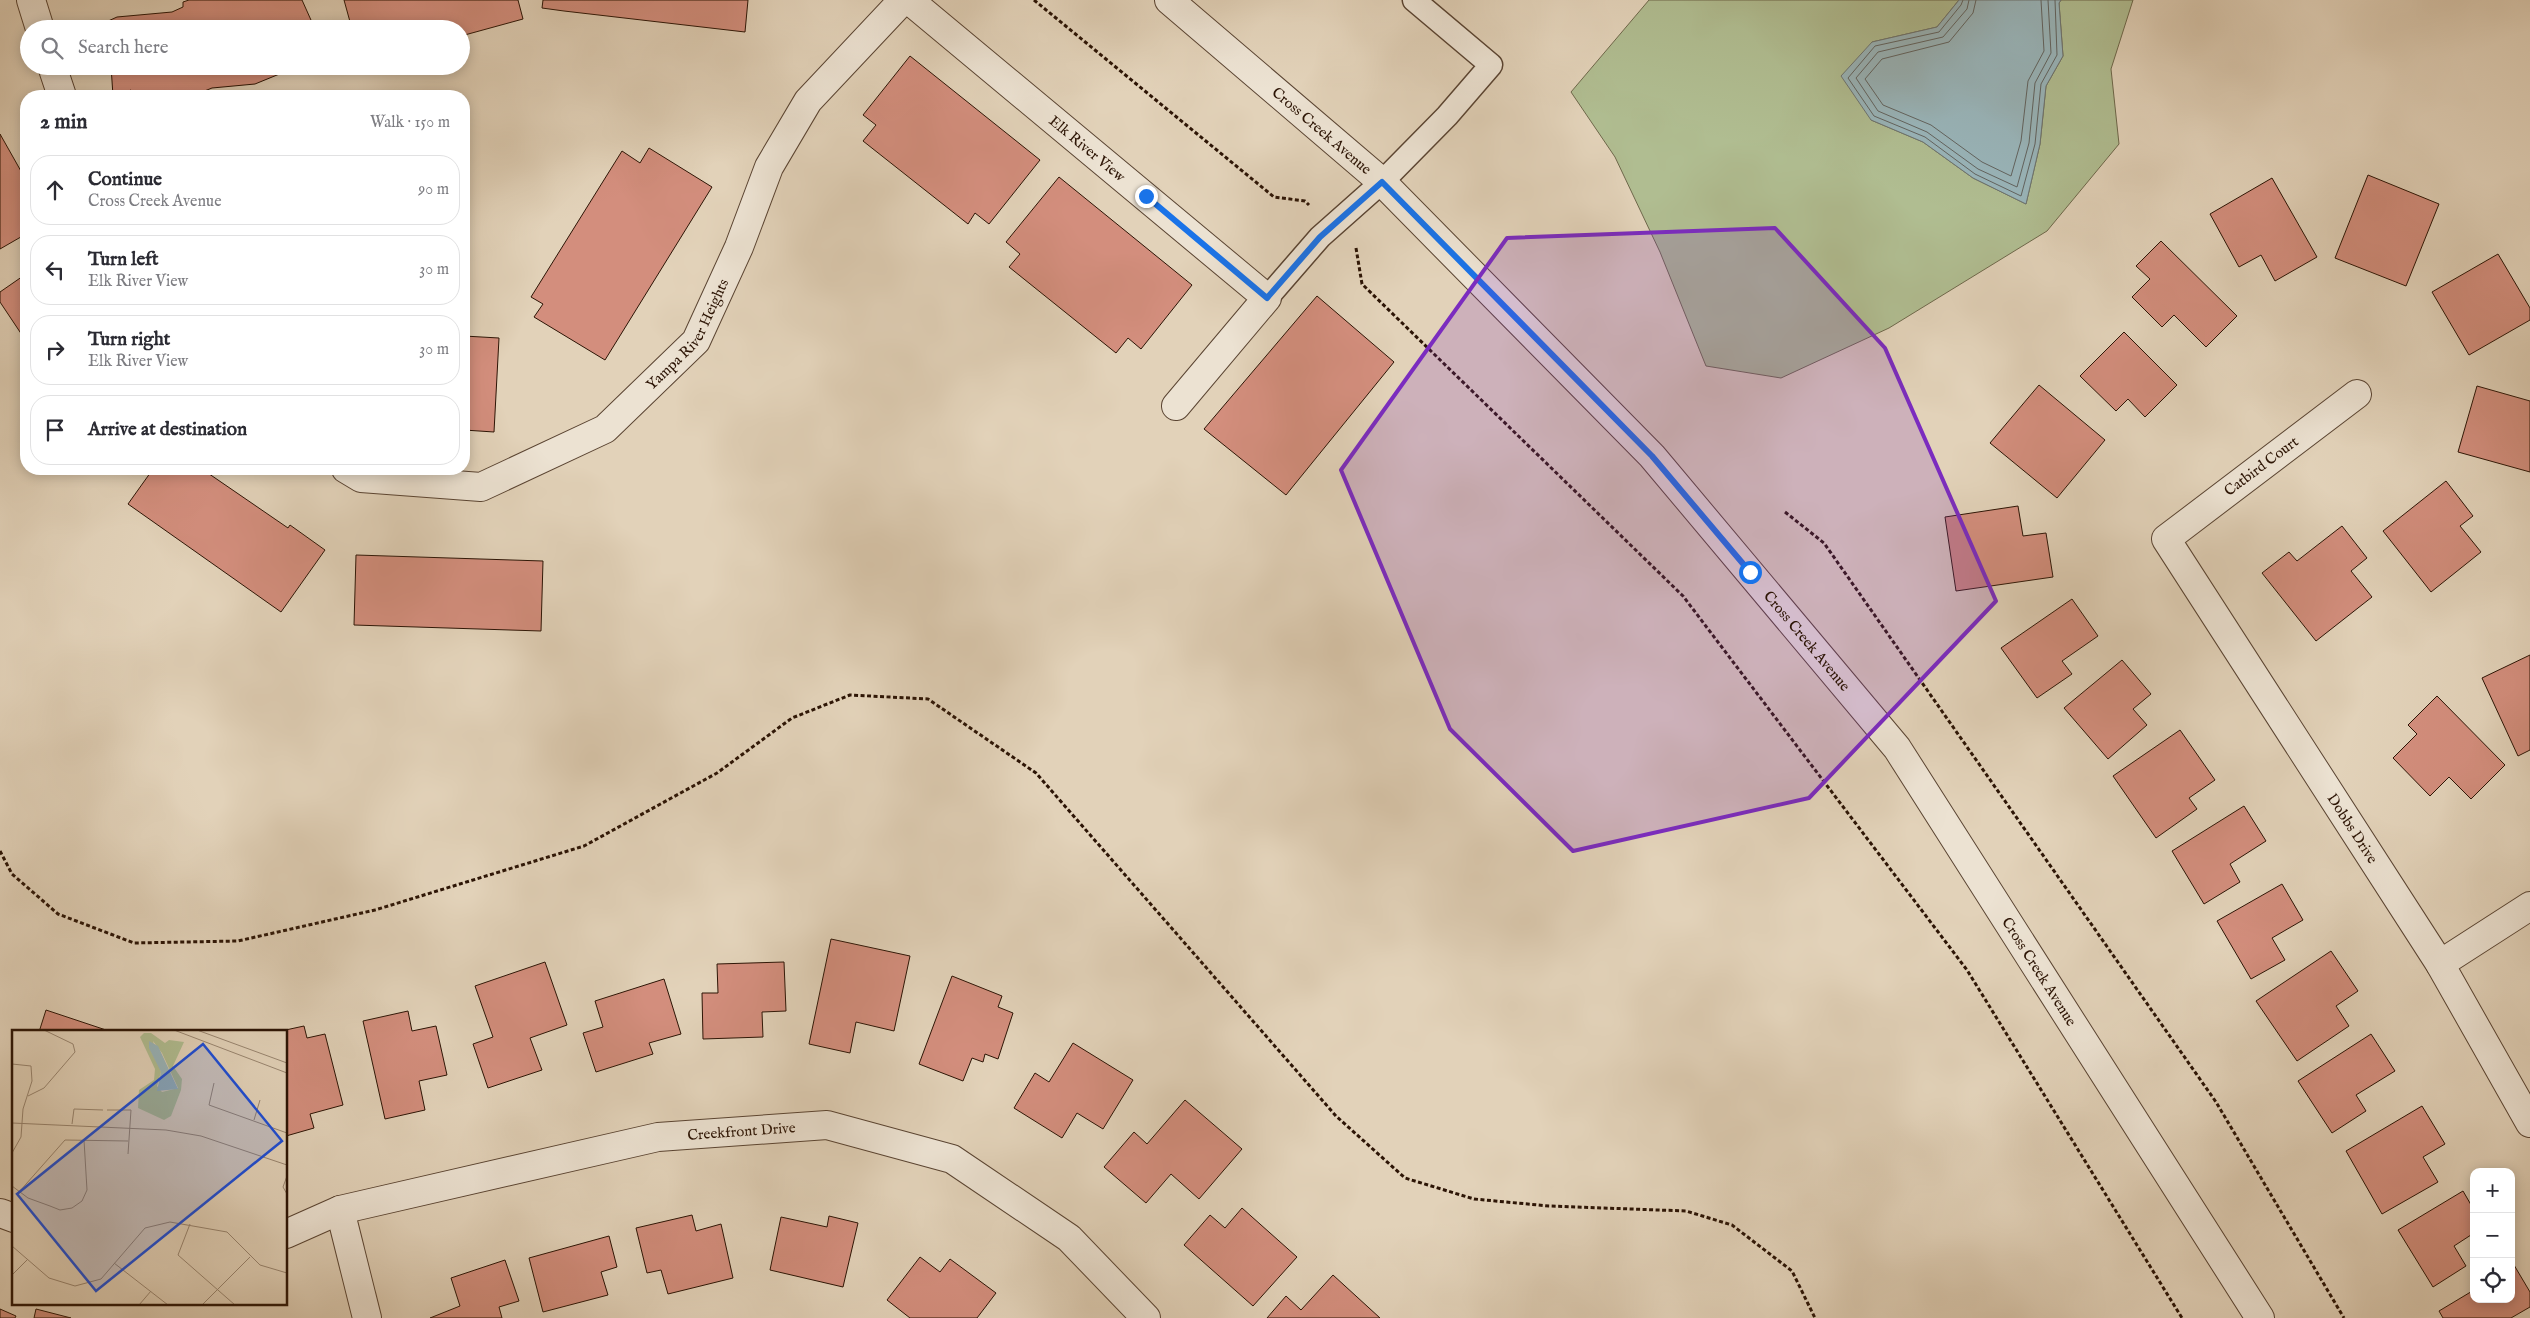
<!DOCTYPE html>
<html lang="en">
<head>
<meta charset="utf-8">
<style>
  :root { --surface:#fff; --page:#f7f7f7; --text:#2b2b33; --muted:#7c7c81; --line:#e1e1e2 }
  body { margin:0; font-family:"IM FELL English",serif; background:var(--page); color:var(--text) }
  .controls { position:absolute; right:15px; bottom:15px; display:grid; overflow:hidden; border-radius:10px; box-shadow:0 2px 12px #0003 }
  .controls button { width:45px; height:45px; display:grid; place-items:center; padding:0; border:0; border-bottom:1px solid var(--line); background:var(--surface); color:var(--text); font:25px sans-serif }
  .stop { position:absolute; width:15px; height:15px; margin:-11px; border:4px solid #1a73e8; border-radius:50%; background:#fff }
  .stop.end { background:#1a73e8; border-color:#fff; box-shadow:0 1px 5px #0008 }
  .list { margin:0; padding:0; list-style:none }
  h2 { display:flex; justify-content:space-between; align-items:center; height:65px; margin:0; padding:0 20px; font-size:21px }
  h2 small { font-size:16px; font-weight:400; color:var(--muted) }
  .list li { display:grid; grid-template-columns:32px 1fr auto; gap:15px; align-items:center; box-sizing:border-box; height:70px; margin:0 10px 10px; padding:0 10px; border:1px solid var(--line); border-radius:20px }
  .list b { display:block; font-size:19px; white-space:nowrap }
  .list p { margin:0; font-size:16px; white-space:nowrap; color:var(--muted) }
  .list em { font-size:16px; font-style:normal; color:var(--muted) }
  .icon { flex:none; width:28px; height:28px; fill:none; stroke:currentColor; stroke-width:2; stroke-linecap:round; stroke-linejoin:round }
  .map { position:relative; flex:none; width:2530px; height:1318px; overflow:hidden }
  .search { position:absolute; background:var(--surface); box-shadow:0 2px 12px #0003; left:20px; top:20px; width:450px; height:55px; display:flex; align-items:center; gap:12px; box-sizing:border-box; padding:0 18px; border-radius:28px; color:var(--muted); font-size:19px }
  .panel { position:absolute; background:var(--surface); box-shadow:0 2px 12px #0003; left:20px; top:90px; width:450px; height:385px; border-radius:20px }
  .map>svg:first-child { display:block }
</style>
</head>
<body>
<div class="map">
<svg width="2530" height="1318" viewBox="0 0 2530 1318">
  <rect width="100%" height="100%" fill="#e2d2b9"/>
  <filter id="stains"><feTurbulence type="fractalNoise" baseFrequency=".004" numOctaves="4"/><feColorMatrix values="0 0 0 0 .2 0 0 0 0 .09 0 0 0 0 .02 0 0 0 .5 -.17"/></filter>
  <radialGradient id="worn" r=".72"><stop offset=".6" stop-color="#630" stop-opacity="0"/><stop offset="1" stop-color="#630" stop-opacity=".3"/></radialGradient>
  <polygon fill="#b0bd91" stroke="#6e684b" points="1649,0 1959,0 1937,27 1872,42 1871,120 1923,142 1973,178 2026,204 2040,144 2046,86 2063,56 2059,3 2061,0 2133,0 2111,69 2119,144 2047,231 1889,328 1781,378 1706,366 1660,252 1615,157 1571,92"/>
  <polygon fill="#99b5ba" stroke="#6d7572" points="1959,0 2061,0 2059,3 2063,56 2046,86 2040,144 2026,204 1973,178 1923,142 1871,120 1841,76 1872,42 1937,27"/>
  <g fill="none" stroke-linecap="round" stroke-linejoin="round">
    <g stroke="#626460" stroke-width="1">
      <polyline points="1963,0 1961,5 1939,32 1875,46 1848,78 1874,116 1925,137 1975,174 2021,196 2035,144 2041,84 2057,55 2055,0"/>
      <polyline points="1969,0 1967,9 1943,37 1878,52 1856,78 1878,111 1927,132 1978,169 2017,187 2029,143 2035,83 2051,53 2048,0"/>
      <polyline points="1976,0 1973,13 1949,42 1882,59 1865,79 1883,105 1931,125 1982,162 2011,176 2021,141 2028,81 2044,51 2041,0"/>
    </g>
  </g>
  <g fill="#d38e7d" stroke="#2c1405">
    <polygon points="189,0 302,0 315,29 107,29 106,22 117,17 172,12 183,7 183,2"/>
    <polygon points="344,0 518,0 523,19 461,36 461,29 352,29"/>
    <polygon points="543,0 748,0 745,32 564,11 542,8"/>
    <polygon points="910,56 1040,160 989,224 975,213 968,224 863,141 876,125 863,115"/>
    <polygon points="111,66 299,66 255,84 212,88 192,96 134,96 131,90 113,96"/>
    <polygon points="0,134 26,180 26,234 0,249"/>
    <polygon points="649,148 712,187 605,360 534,317 543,304 531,297 622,151 640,163"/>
    <polygon points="2368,175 2439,204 2406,286 2335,258"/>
    <polygon points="1059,177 1192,285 1141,349 1128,338 1116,353 1009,267 1020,254 1006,242"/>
    <polygon points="2272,178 2317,257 2275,281 2261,255 2239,267 2210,214"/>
    <polygon points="2161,241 2237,316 2206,347 2174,315 2162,327 2132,297 2150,279 2136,266"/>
    <polygon points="2498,254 2530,308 2530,320 2469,355 2432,292"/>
    <polygon points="26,274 26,341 0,302 0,292"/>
    <polygon points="1317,296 1394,362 1286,495 1204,429"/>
    <polygon points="2124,332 2177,385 2145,417 2128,399 2116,411 2080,376"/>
    <polygon points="464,336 499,338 494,432 464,430"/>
    <polygon points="2039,385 2105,440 2057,498 1990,443"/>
    <polygon points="2477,386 2530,401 2530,472 2458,452"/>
    <polygon points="153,469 202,469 288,528 290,525 325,550 281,612 128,504"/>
    <polygon points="2446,481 2473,516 2460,526 2481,552 2431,592 2383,531"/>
    <polygon points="2018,506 2023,536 2046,533 2053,577 1956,591 1945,517"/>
    <polygon points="2342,526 2367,558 2351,571 2372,597 2316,641 2262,573 2289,552 2297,561"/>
    <polygon points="356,555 543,561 541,631 354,625"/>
    <polygon points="2072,599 2098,636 2062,661 2072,674 2037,698 2001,648"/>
    <polygon points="2530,655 2530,750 2518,756 2482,678"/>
    <polygon points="2122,660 2151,694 2133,709 2147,725 2108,759 2064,708"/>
    <polygon points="2437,696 2505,765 2471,799 2449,777 2430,796 2393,758 2417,734 2408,725"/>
    <polygon points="2180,730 2215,780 2189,798 2197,809 2156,838 2113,776"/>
    <polygon points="2244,806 2266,841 2230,864 2240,882 2204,904 2172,851"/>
    <polygon points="2282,884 2303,920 2272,938 2285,960 2251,979 2217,921"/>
    <polygon points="831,939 910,956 894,1031 856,1022 850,1053 809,1044"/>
    <polygon points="2331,951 2358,991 2336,1006 2349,1026 2297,1061 2256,1001"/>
    <polygon points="545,962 567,1025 530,1038 542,1070 488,1088 473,1044 493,1037 475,986"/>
    <polygon points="784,962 786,1011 762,1012 763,1037 703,1039 702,993 718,993 717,964"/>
    <polygon points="952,976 1002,996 998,1007 1013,1013 998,1059 985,1054 983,1062 972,1058 963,1081 919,1064"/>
    <polygon points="664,979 681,1034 649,1043 653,1054 596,1072 583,1033 603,1027 595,1001"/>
    <polygon points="46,1010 112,1032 39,1032"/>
    <polygon points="408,1011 412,1031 436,1026 447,1075 419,1081 425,1110 385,1119 363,1021"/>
    <polygon points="304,1026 307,1038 325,1034 343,1105 310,1114 314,1128 286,1136 286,1032 281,1031"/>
    <polygon points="2371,1034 2395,1071 2356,1095 2366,1111 2332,1133 2298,1081"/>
    <polygon points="1073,1043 1133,1080 1103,1129 1077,1113 1062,1138 1014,1108 1035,1073 1049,1082"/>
    <polygon points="1185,1100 1242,1149 1199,1199 1171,1174 1146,1203 1104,1167 1134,1132 1147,1144"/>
    <polygon points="2422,1106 2445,1144 2423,1157 2438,1182 2382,1214 2346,1151"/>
    <polygon points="2463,1191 2474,1210 2474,1233 2454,1246 2466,1266 2433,1287 2398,1230"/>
    <polygon points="1242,1208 1297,1257 1253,1306 1184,1245 1210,1215 1225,1228"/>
    <polygon points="692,1215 696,1231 721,1224 733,1278 668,1294 661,1270 647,1273 636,1228"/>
    <polygon points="829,1216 858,1223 843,1287 770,1270 781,1217 827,1227"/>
    <polygon points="609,1236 617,1267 601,1272 608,1295 543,1312 529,1258"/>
    <polygon points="920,1257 940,1272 950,1259 996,1293 977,1318 910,1318 887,1300"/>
    <polygon points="505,1260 519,1301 499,1307 502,1318 430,1318 460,1306 451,1278"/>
    <polygon points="2514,1265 2530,1292 2530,1307 2511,1318 2443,1318 2439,1311 2474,1290 2474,1299 2511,1299 2511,1267"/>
    <polygon points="1333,1275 1380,1318 1267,1318 1286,1296 1301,1310"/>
    <polygon points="0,1309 16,1316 15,1318 0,1318"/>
    <polygon points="36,1309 71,1318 34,1318"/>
  </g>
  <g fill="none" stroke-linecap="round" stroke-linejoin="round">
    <g stroke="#5a4432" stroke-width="25">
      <polyline id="service" points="1267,298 1320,237 1382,182 1447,116 1491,65 1414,0"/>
    </g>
    <g stroke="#5a4432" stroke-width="30">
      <g id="minor">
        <polyline points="31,0 40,29"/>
        <path id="s1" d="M909 0 1267 298 1176 406"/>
        <polyline points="52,66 62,96"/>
        <path id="s2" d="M2357 394 2166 539 2440 964 2530 1123"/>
        <path id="s3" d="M346 469 361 478 481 487 605 429 696 341 739 247 769 167 808 101 903 0"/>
        <polyline points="2440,964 2530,906"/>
        <polyline points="340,1210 367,1318"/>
        <polyline points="0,1213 14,1218"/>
        <path id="s4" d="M286 1234 340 1210 658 1137 827 1125 952 1159 1069 1238 1146 1318"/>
      </g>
    </g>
    <g stroke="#5a4432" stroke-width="30">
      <g id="tertiary">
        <path id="s5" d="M1169 0 1382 182 1652 456 1897 748 2260 1318"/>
      </g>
    </g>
    <g stroke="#2c1405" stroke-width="3" stroke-dasharray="4 2.5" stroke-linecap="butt">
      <polyline points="1034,0 1274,197 1305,201 1309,205"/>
      <polyline points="1356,248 1362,284 1683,596 1967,970 2182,1318"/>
      <polyline points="1785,512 1824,543 2216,1102 2344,1318"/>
      <polyline points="0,851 12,874 58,914 134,943 238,941 375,910 584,846 717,773 792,718 850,695 928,699 1036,773 1336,1116 1405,1178 1474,1199 1549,1206 1686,1211 1732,1225 1792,1271 1815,1318"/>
    </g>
    <use href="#service" stroke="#ece2d2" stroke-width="22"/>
    <use href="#minor" stroke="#ece2d2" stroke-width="28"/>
    <use href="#tertiary" stroke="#ece2d2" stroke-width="28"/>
  </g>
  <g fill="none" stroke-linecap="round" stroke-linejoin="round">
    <polyline stroke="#1a73e8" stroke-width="6" points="1146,196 1267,298 1320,237 1382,182 1652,456 1750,572"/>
  </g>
  <path fill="#7b2cbf" fill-opacity="0.2" stroke="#7b2cbf" stroke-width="4" stroke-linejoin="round" d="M1775 228 1885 348 1996 601 1809 798 1573 851 1450 729 1341 470 1507 238Z"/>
  <g text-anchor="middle" stroke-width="5" stroke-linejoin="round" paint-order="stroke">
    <g font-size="15" fill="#2c1405" stroke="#ece2d2">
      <text dy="5" stroke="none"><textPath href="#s5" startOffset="201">Cross Creek Avenue</textPath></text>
      <text dy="5" stroke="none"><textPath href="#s1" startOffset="232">Elk River View</textPath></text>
      <text dy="5" stroke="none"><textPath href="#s3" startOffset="402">Yampa River Heights</textPath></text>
      <text transform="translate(2261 466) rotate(-37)" y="5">Catbird Court</text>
      <text dy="5" stroke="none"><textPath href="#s5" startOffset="906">Cross Creek Avenue</textPath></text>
      <text dy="5" stroke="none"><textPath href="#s2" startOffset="584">Dobbs Drive</textPath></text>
      <text dy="5" stroke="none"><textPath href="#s5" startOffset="1311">Cross Creek Avenue</textPath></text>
      <text dy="5" stroke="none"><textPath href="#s4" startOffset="469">Creekfront Drive</textPath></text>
    </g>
  </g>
  <g transform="translate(12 1030)">
    <rect width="275" height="275" fill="#e2d2b9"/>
    <path d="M132 3H139L153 13 157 10 172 12 161 36 170 49 169 60 159 86 152 90 126 78 127 60 142 50 143 39 128 7ZM141 11 150 23 166 58 150 62 145 56 149 42Z" fill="#b0bd91" fill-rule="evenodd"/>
    <path d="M137 11 146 16 166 59 145 61 149 42 137 18Z" fill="#99b5ba"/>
    <path fill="none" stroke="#998671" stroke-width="1" d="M162 0 275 43M185 0 275 33M0 34 19 36 20 51 11 79 9 107 0 123M202 53 197 75 275 103M16 66 32 58 63 22 61 14 32 0M95 80H119L116 124M242 90 248 70M0 93 154 100 189 106 275 135M60 94 62 79 91 80M275 146 271 157 275 164M0 156 16 168 38 176 48 180 60 178 70 171 75 160 72 110M7 162 53 110 116 111M178 194 166 225 223 275M0 216 37 248 63 256 89 249 133 198 158 192 215 202 248 235 275 243M102 233 156 275M0 245 16 229M127 275 139 261M190 275 238 227"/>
    <path fill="#1d4ed8" fill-opacity="0.15" stroke="#1d4ed8" stroke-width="2.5" d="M191 14 270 111 84 261 5 164Z"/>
    <rect width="275" height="275" fill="none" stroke="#2c1405" stroke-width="2.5"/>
  </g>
  <rect width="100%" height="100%" filter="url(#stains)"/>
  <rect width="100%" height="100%" fill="url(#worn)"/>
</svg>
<div class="controls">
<button>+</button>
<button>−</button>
<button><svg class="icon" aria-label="locate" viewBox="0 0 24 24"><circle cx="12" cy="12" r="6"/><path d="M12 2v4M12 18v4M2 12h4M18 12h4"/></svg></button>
</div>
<div class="stop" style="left:1750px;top:572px"></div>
<div class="stop end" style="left:1146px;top:196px"></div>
<div class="search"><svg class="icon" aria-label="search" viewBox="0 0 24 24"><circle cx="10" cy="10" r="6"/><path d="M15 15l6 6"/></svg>Search here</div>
<section class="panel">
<h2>2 min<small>Walk · 150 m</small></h2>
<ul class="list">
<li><svg class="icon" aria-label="ahead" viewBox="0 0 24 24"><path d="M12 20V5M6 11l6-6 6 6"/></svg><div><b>Continue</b><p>Cross Creek Avenue</p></div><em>90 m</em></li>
<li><svg class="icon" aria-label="left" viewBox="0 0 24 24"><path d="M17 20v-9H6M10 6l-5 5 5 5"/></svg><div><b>Turn left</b><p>Elk River View</p></div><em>30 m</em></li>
<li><svg class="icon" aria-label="right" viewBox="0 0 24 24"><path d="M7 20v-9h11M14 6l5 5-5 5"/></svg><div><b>Turn right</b><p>Elk River View</p></div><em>30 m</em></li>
<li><svg class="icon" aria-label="arrive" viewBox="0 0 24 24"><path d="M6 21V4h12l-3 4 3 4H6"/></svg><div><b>Arrive at destination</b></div></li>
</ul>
</section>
</div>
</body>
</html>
